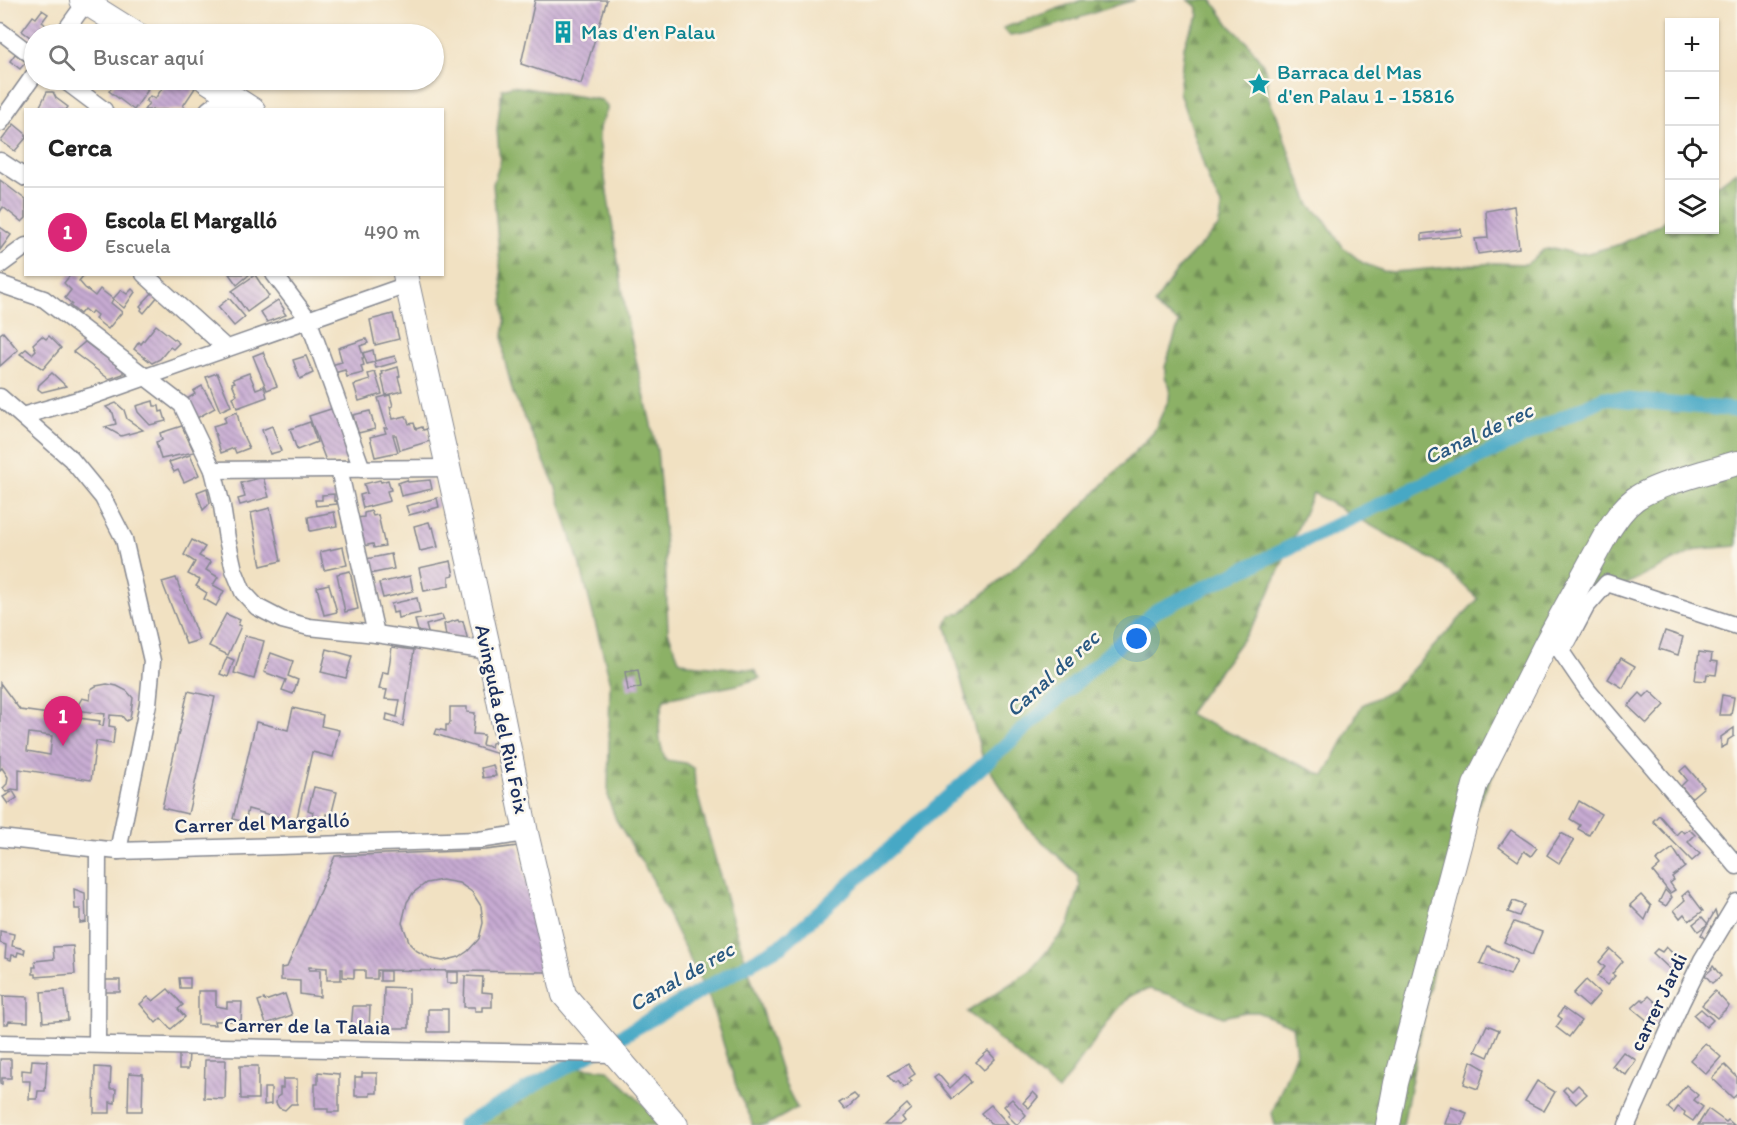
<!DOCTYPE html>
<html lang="es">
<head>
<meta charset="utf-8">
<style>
  :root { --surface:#fff; --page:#f2f2f2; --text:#222; --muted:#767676; --line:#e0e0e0; --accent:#db2777 }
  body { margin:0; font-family:Itim,sans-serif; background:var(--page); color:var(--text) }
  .controls { position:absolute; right:18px; top:18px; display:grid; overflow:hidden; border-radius:0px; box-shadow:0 2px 4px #0004 }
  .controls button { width:54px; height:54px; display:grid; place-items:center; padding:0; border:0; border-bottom:2px solid var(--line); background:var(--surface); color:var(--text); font:30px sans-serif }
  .you { position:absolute; left:1137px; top:639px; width:21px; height:21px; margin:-15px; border:4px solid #fff; border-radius:50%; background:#1a73e8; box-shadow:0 0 0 9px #1a73e833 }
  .badge { display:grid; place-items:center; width:39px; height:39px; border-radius:50%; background:var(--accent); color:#fff; font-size:20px; font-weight:700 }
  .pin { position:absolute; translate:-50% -50px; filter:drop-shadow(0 2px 3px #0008) }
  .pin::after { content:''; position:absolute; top:32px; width:21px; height:18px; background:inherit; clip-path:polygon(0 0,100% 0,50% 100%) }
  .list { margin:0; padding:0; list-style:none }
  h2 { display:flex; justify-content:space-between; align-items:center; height:78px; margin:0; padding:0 24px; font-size:26px }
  h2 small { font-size:20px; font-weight:400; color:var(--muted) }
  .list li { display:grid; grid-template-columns:39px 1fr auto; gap:18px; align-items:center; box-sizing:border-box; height:90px; padding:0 24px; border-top:2px solid var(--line) }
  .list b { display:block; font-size:22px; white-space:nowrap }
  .list p { margin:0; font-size:20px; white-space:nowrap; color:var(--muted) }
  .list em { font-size:20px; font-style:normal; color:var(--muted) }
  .icon { flex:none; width:33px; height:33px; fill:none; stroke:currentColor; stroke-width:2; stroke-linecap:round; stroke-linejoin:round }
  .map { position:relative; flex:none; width:1737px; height:1125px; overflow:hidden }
  .search { position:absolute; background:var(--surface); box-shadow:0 2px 4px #0004; left:24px; top:24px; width:420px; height:66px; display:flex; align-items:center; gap:15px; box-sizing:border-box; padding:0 21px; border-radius:33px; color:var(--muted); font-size:22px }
  .panel { position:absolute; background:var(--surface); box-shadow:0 2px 4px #0004; left:24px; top:108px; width:420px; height:168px; border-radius:0px }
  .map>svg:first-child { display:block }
</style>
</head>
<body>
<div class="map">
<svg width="1737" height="1125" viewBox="0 0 1737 1125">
  <defs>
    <pattern id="forest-firs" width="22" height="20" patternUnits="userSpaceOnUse" patternTransform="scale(1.5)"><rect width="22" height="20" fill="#8cb166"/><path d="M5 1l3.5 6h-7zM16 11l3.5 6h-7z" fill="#729057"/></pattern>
    <pattern id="building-back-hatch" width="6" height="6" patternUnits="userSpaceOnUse" patternTransform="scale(1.5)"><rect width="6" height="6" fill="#c7abd2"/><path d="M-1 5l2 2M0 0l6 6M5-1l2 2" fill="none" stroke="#a18cae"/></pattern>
  </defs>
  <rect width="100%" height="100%" fill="#fbf7ec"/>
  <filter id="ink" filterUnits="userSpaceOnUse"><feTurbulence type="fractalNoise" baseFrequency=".0167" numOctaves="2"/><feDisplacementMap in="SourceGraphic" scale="12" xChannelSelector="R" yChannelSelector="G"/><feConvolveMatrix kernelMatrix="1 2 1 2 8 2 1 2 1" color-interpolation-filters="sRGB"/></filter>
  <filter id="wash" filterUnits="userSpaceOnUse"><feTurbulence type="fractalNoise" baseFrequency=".008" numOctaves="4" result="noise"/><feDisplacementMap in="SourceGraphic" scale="24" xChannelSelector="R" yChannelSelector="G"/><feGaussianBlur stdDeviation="1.35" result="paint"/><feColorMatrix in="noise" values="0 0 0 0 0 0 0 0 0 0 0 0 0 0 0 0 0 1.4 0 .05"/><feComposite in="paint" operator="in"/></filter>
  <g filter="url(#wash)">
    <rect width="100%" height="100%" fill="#f1e1c2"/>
    <g fill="url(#forest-firs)" stroke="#547062" stroke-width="1.5" fill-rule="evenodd">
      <path d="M1082 0H1135C1093 11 1054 30 1010 36L1003 28Z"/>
      <path d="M1188 0H1212L1230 26 1247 42 1263 64 1267 75 1268 96 1272 106 1277 115 1290 155 1310 205 1325 220 1343 247 1363 263 1383 271 1394 272 1494 263 1526 264 1535 258 1543 250 1554 248 1576 254 1588 253 1621 244 1659 225 1669 216 1670 230H1714L1715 187 1737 171V546L1699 549 1576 608 1456 849 1403 1125H1275L1272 1113 1296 1052 1292 1026 1257 1012H1245L1223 1017 1171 995 1150 989 1139 992 1129 997 1114 1014 1058 1091 967 1012 1030 971 1069 925 1080 886 1077 874 1027 827 983 759 946 626 950 616 961 613 1065 524 1153 433 1169 399 1170 387 1165 377V367L1179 323C1170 315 1161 314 1154 304L1178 269 1218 227 1221 216V205L1210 184 1179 92 1184 47 1188 35 1199 16 1196 6ZM1313 493 1442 565 1478 599 1394 689 1362 705 1324 776 1188 714 1258 618Z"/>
      <path d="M512 86 602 100 608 108 599 128V140L628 325 657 450 664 528 668 631 679 660 689 664 754 670 760 678 737 685 664 699C658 719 657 741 666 760L685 763 694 769 695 786 730 912 785 1084 797 1108 767 1125H752L751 1118 739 1095 710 1000 656 890 653 880 616 820 608 798 610 680 582 572 555 485 513 393 504 358 503 335 505 322 493 184 500 163 497 130 502 89Z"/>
      <polygon points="556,1065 608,1070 664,1125 459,1125"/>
    </g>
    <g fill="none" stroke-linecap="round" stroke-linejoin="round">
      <polyline stroke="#46a8c5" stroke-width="15" points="464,1125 782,945 1156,611 1604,398 1737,410"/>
    </g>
    <g id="blocks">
      <g fill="url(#building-back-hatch)" fill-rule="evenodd">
        <polygon points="535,0 607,0 581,84 521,64"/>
        <polygon points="42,10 48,14 42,22 49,28 45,34 34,34 34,40 22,31 33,16 36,18"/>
        <polygon points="15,54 26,62 20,69 10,61"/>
        <polygon points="118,80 134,80 148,90 134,110 109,91"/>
        <polygon points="159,80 170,80 181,87 185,82 195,88 183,106 187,110 144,110 149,103 146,101 150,96 155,99 165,84"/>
        <polygon points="47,92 53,92 56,98 68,107 66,110 38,110"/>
        <polygon points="14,124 26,134 26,138 15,151 1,141"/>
        <polygon points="0,180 26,200 26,218 22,222 3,207 0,212"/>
        <polygon points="1514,206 1519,248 1478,254 1475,239 1488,238 1486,211"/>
        <polygon points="0,227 11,235 0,250"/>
        <polygon points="1461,229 1462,236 1422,240 1422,234"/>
        <polygon points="71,274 81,274 83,276 79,281 85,288 95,296 100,289 113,299 111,303 122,312 108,329 95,319 97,315 92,311 90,314 84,309 80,314 70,306 72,304 65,298 71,290 64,283"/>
        <polygon points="229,274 250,274 237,285"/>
        <polygon points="255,275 269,296 247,312 232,291"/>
        <polygon points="132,289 135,292 124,308 113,299 121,290 127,294"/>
        <polygon points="154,291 159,295 144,313 141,310 142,308 140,306"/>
        <polygon points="229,298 245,317 234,326 218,307"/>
        <polygon points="278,300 284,309 283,311 286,315 267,322 260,312"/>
        <polygon points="393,314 399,339 375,345 370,320"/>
        <polygon points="156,325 179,343 173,349 170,347 160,359 152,363 134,349 139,342 141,344"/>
        <polygon points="3,332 18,350 0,366 0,334"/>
        <polygon points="42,336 46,339 49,336 61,348 43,369 20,354 26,349 32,354 36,350 33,344"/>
        <polygon points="366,339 368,343 360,346 364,358 362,358 364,365 361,366 363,373 347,377 345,370 334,373 331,365 342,362 338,348"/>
        <polygon points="85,342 123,370 123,374 109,379 73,352"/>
        <polygon points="373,350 375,361 395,356 397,362 376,368 374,362 367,364 363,353"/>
        <polygon points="263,352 277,386 267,390 253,356"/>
        <polygon points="306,356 313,373 300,379 293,360"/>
        <polygon points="398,367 400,376 398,377 402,391 386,395 381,375 383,374 382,372"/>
        <polygon points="375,372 382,394 359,401 354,385 370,380 368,374"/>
        <polygon points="52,373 66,386 42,392 38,389 39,385"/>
        <polygon points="217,373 231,406 220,411 206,377"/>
        <polygon points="249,373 256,389 264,386 267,397 237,408 233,397 237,395 232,383 235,382 233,379"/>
        <polygon points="202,386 215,408 197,418 187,399 195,394 193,391"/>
        <polygon points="390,395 393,406 390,407 393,419 406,416 409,424 414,423 416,429 422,427 423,430 427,429 430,441 400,450 396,435 393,435 398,452 375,457 370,437 386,433 384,428 387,428 378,398"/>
        <polygon points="153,401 154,406 159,406 160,412 163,411 166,421 150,425 138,412 136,406"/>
        <polygon points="116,403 124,410 127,419 143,430 121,436 105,427 116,424 113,413 106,407"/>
        <polygon points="334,408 351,460 350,460 326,461 309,416"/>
        <polygon points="370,411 375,429 358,433 353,415"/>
        <polygon points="237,412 241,431 249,448 236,453 234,448 221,453 213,426 226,422 224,417"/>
        <polygon points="310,422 317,442 297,450 290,429"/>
        <polygon points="182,426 194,452 161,459 156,442 162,440 160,433"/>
        <polygon points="272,426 281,451 270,454 262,430"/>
        <polygon points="190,455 199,475 184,482 178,470 174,472 169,462"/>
        <polygon points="263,477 269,497 240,505 238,499 245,497 241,483"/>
        <polygon points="380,480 381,482 388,480 391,490 387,491 390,501 363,508 360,495 367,493 364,484"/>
        <polygon points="407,480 408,482 430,480 432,489 401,496 398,483"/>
        <polygon points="207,488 210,503 203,510 197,492"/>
        <polygon points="334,494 334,501 337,500 337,504 316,506 315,500 322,500 322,495"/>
        <polygon points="437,498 439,507 409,515 406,506"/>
        <polygon points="270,508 281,561 261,566 251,513"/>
        <polygon points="371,511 373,516 378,515 385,546 374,548 373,544 363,546 357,518 364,517 364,513"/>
        <polygon points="334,512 337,526 310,531 308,517"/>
        <polygon points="429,522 431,528 433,527 438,547 420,551 414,526"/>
        <polygon points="192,540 205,547 199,556 211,562 206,570 218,577 213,585 224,591 216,606 204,599 207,593 196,586 200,580 188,574 195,562 184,555"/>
        <polygon points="343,547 347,565 324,570 320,552"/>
        <polygon points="391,554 394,569 369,574 366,559"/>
        <polygon points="451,561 454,575 449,576 449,586 424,591 419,568"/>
        <polygon points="350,571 358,609 345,612 337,574"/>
        <polygon points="410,576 413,591 383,598 379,583"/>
        <polygon points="176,578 199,640 186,644 162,582"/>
        <polygon points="329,584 337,612 324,615 317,587"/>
        <polygon points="417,598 420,613 398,618 397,612 393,613 391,604"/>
        <polygon points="226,614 240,620 238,625 241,626 228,655 209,646"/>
        <polygon points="442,615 444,620 426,625 429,636 419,634 415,620"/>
        <polygon points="458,620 459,622 463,621 467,637 466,639 446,636 444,624"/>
        <polygon points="1665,631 1683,637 1678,655 1659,649"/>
        <polygon points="245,636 264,641 254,679 234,673"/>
        <polygon points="392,647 414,650 403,726 386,721 387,714 397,717 400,700 385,699 387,690 379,689 383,672 388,673"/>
        <polygon points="327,649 352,656 346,678 321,672"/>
        <polygon points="1699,652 1712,654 1711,661 1718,662 1716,675 1707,674 1706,681 1695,680"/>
        <polygon points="271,653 293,661 288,676 298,680 293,694 282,690 286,680 264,672"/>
        <polygon points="227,657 234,660 228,677 220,674"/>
        <polygon points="1621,658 1635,666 1623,688 1608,679"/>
        <polygon points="638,670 641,687 628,690 625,672"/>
        <path d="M0 683 20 710 100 721 99 725 103 726 105 714 76 710 78 705 82 698 90 700 91 689 96 686 107 684 117 686 127 691 133 698 130 719 126 721 122 716 110 715 109 726 115 727 113 744 96 741 91 780 19 769V790L12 789 6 792 3 788 7 784 8 777 2 768 0 770ZM29 733 52 736 50 755 27 751Z"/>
        <polygon points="188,691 215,697 188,814 162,808"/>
        <polygon points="1650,691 1665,705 1647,724 1628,706 1640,693 1644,697"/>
        <polygon points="1722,695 1734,697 1731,715 1719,715"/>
        <polygon points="450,707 467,707 467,712 475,713 473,734 484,735 482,745 491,747 492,743 495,742 498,754 435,734 437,729 446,731 446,725 449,725 450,722"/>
        <polygon points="293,708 323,715 321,726 339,730 333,757 312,752 296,822 248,809 245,822 233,819 256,722 288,730"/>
        <polygon points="1734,728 1734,736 1728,740 1727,745 1721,748 1721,737"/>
        <polygon points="493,765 496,776 483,778 481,768"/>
        <polygon points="1686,766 1704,787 1691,798 1681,786 1687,780 1680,771"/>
        <polygon points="314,787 337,792 331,816 326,814 323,829 310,826 313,812 308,810"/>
        <polygon points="13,791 17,798 8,804 3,797"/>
        <polygon points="1579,801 1601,814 1589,835 1578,829 1580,825 1570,819"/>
        <polygon points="1659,815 1676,835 1681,830 1684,833 1689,829 1695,835 1688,842 1700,854 1692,861 1653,821"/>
        <polygon points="1511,830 1537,848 1531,856 1524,851 1518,861 1499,847"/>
        <polygon points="1561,833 1574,840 1559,863 1547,855"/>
        <path d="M518 846 547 972 377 970V979H365V970H354V978L343 977V969H341V980H327V968L309 967V970H320V997L300 994V981L281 980V968L287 967 335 856 486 850ZM442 880 459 883 472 892 481 906 483 923 479 939 468 951 459 957 443 961 432 959 417 951 410 944 402 923 407 902 413 893 426 883Z"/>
        <polygon points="1673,848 1685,867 1672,877 1674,880 1670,883 1675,890 1670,893 1653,872 1660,866 1656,861"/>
        <polygon points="74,889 85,893 86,922 80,923 80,909 75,909"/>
        <polygon points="1665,890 1672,897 1666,906 1659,902"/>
        <polygon points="1688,891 1703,911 1689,921 1684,914 1680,918 1674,910 1685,900 1682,896"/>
        <polygon points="1641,895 1651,906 1645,920 1630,905"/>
        <polygon points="1513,901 1524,905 1519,916 1508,912"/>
        <polygon points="1715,911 1717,917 1705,939 1701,935"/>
        <polygon points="1702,917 1708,924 1698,931 1693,924"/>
        <polygon points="1514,922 1542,932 1532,955 1504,942"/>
        <polygon points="0,931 14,934 12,946 25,949 24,954 18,952 17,956 12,955 11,960 5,958 6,945 0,943"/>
        <polygon points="73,946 75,974 36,977 36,974 33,974 33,967 36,967 35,961 54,959 53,947"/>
        <polygon points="1488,946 1517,960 1510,975 1480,963"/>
        <polygon points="1666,947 1682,962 1673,972 1653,953 1657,949 1662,952"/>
        <polygon points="1610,949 1623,961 1612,974 1615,976 1607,985 1597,976 1605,967 1599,962"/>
        <polygon points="1713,966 1721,976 1712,983 1705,975 1712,969 1711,968"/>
        <rect x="380" y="971" width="10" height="10"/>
        <rect x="447" y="972" width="11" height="11"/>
        <polygon points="465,976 483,977 482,992 492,993 492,1007 482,1007 482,1011 475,1011 475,1007 464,1007"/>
        <polygon points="179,978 190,978 190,988 180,988"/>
        <rect x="101" y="980" width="19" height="12"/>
        <polygon points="1586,980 1600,993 1588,1007 1573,994"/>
        <polygon points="384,987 409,988 409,1028 383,1028"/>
        <polygon points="168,989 183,1005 178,1009 185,1017 171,1029 161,1018 156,1023 140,1004 148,997 153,1001"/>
        <polygon points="65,990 68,1020 43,1022 41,992"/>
        <polygon points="198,991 216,991 216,1006 227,1008 227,1002 242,1002 241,1021 214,1021 215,1025 198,1024"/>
        <polygon points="1715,991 1729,1006 1717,1018 1702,1005"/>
        <polygon points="285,994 292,1015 266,1024 258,1001 264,999 265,1001"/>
        <polygon points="3,996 28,997 28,1022 9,1021 8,1024 4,1024"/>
        <polygon points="1649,996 1661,1007 1657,1012 1661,1015 1654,1026 1632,1008 1642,999 1644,1001"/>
        <polygon points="353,1006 370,1006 369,1031 351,1030"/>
        <polygon points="1563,1008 1581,1021 1569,1037 1556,1027 1562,1019 1558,1016"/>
        <rect x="428" y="1009" width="20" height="23"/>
        <polygon points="1701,1009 1713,1020 1706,1027 1694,1015"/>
        <polygon points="1487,1025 1499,1030 1488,1057 1475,1051"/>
        <polygon points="1705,1043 1721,1057 1706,1074 1690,1060"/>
        <polygon points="988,1051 995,1059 984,1070 976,1062"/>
        <polygon points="179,1052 189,1052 188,1069 179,1069"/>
        <polygon points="1623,1052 1636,1060 1626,1075 1612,1066"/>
        <polygon points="0,1059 11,1059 11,1078 2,1078 2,1084 0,1084"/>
        <polygon points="32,1060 47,1061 45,1091 38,1091 37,1099 29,1099 30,1081 22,1081 22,1070 31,1071"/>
        <polygon points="205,1060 226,1060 225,1099 204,1098"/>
        <polygon points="1471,1061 1485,1069 1478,1089 1464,1084"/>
        <polygon points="908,1064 915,1074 909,1078 912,1081 903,1088 898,1081 896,1083 889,1075"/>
        <polygon points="1725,1065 1737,1077 1737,1094 1733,1098 1712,1078"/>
        <polygon points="240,1066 258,1066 258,1099 241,1099"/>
        <polygon points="95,1067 111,1068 110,1089 116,1089 115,1103 110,1102 110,1113 94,1113"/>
        <polygon points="318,1072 339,1074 339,1112 328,1112 328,1109 315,1109 315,1084 318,1084"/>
        <polygon points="129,1073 143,1074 142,1111 128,1111"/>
        <polygon points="362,1073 377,1073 377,1093 370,1093 370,1096 355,1096 355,1077 362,1077"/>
        <polygon points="938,1074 950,1088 965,1074 971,1082 952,1099 934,1077"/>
        <polygon points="283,1079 297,1079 297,1104 291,1104 285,1110 279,1108 276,1103 277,1097 280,1095 280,1088 283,1088"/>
        <polygon points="1537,1081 1555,1092 1544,1111 1525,1101"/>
        <polygon points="1578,1085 1587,1094 1576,1104 1563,1090 1567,1086 1572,1091"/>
        <polygon points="1686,1085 1698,1095 1694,1100 1703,1107 1693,1121 1684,1115 1685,1112 1678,1107 1674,1113 1668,1108"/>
        <polygon points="264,1088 271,1088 271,1104 264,1105"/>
        <polygon points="1033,1092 1038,1097 1029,1108 1023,1103"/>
        <polygon points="854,1094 858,1098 845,1110 839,1103"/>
        <polygon points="1012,1099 1026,1115 1017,1125 1008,1116 1010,1113 1004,1106"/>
        <polygon points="907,1104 911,1109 902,1117 905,1121 900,1125 884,1125"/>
        <polygon points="991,1105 1009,1125 992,1125 981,1113"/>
        <polygon points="1451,1107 1467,1113 1463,1125 1445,1124"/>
        <polygon points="1708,1109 1726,1122 1728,1120 1734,1125 1698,1125"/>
      </g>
    </g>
  </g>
  <g filter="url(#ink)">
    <use href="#blocks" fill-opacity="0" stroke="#868890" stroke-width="1.5"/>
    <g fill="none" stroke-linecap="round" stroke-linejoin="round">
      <g stroke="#868890" stroke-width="19">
        <g id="street">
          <polyline points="0,31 34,57"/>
          <polyline points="63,34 86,2"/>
          <polyline points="64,80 104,110"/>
          <polyline points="208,110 228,94"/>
          <polyline points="0,123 34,75"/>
          <polyline points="0,161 26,178"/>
          <polyline points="0,265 26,246"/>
          <polyline points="144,274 226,348"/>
          <polyline points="274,274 308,319 362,469"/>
          <polyline points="0,284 44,299 182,405 213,470 222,506 227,539 234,570 243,592 257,607 282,620 309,627 376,634 489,651"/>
          <polyline points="0,397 71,459 103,498 124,539 152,661 148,704 118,851"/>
          <polyline points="22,416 92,396 407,285"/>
          <polyline points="339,469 376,634"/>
          <polyline points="213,470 448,468"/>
          <polyline points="1737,626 1607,583 1586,607 1568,641 1560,650 1588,691 1737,866"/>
          <polyline points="0,838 118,851 479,840 526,833"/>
          <polyline points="0,1043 613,1054"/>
          <polyline points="97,1044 98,849"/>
          <polyline points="1627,1125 1681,1003 1702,960 1737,902"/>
        </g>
      </g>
      <g stroke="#868890" stroke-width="26">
        <g id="secondary">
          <polyline points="82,0 136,34"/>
          <polyline points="206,80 253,110"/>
          <polyline points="405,274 489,651 526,833 564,995 676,1125"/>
          <path d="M1388 1125 1396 1083 1475 785 1547 642 1608 531C1616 519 1623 508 1635 499 1655 484 1711 471 1737 463"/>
        </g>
      </g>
      <use href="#street" stroke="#fff" stroke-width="16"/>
      <use href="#secondary" stroke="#fff" stroke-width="24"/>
    </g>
  </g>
  <defs>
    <g id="building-bare" transform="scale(1.8)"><path d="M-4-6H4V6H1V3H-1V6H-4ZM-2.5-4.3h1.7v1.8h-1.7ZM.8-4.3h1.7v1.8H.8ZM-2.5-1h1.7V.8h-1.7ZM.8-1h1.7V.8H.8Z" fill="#0f9aa8" stroke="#fbf7ec" stroke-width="2.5" paint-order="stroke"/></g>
    <g id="sight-bare" transform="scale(1.8)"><path d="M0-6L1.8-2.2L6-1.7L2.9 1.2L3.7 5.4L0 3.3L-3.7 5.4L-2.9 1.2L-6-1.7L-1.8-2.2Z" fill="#0f9aa8" stroke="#fbf7ec" stroke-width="2.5" paint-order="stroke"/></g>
  </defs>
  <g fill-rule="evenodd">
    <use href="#building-bare" x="563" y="32"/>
    <use href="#sight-bare" x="1259" y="84"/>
  </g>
  <g text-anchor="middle" stroke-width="5" stroke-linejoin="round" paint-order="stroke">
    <g font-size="21" fill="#0d838f" stroke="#fbf7ec" text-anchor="start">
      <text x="581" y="39">Mas d'en Palau</text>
      <text x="1277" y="79">Barraca del Mas<tspan x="1277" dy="24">d'en Palau 1 - 15816</tspan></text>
    </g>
    <g font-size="21" fill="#1b2f5e" stroke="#fbf7ec">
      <text transform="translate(502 719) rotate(78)" y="7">Avinguda del Riu Foix</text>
      <text transform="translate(262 823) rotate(-2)" y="7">Carrer del Margalló</text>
      <text transform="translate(1658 1002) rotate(-64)" y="7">carrer Jardi</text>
      <text transform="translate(307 1026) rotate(1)" y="7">Carrer de la Talaia</text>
    </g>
    <g font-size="22" font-style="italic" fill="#2a5982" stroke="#fbf7ec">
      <text transform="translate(1478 433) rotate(-25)" y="8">Canal de rec</text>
      <text transform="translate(1052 673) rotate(-42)" y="8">Canal de rec</text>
      <text transform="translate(681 976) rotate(-30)" y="8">Canal de rec</text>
    </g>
  </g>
</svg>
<div class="controls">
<button>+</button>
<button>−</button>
<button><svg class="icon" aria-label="locate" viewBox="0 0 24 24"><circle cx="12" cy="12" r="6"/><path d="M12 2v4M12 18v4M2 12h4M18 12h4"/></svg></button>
<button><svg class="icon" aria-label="layers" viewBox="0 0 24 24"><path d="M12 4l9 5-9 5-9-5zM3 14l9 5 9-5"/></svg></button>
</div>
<div class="you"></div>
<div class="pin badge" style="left:63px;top:746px">1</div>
<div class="search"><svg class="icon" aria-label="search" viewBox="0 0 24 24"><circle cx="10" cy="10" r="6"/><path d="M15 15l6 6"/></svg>Buscar aquí</div>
<section class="panel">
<h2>Cerca<small></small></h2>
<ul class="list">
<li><span class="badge">1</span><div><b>Escola El Margalló</b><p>Escuela</p></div><em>490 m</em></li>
</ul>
</section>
</div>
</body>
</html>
